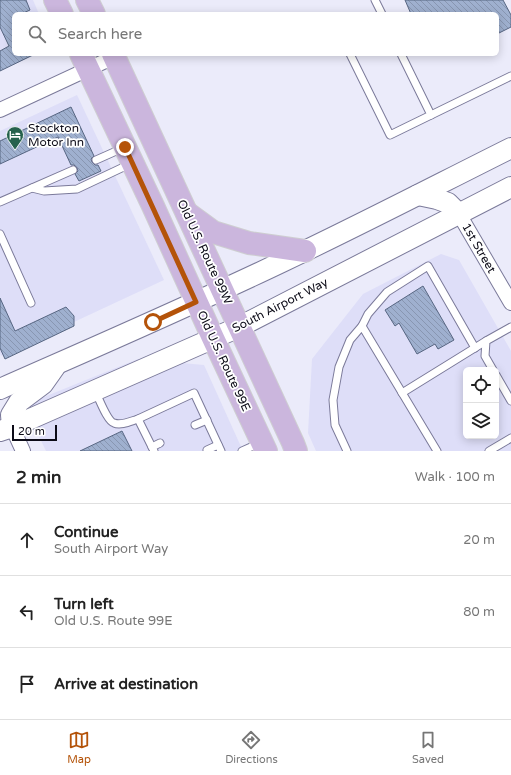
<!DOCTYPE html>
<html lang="en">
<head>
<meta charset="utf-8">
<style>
  :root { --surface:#fff; --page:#f6f6f6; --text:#222; --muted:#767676; --line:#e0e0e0; --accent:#b45309 }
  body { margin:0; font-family:"Varela Round",sans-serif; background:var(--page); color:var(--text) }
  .controls { position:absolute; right:12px; bottom:12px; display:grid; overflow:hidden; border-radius:6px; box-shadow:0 2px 10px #0003 }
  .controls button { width:36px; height:36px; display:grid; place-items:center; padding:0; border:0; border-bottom:1px solid var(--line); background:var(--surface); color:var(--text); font:20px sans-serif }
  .scale { position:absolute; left:12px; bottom:10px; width:45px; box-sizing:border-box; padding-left:4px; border:2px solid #0c0b17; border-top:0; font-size:11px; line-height:14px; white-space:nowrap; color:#0c0b17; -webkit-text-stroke:3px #fff; paint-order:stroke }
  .stop { position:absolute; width:12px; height:12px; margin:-9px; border:3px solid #b45309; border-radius:50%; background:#fff }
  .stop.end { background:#b45309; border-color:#fff; box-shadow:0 1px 4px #0008 }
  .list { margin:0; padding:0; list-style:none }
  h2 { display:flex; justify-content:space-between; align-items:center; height:52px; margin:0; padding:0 16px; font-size:17px }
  h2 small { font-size:13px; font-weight:400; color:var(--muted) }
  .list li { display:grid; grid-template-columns:26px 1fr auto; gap:12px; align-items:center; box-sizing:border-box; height:72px; padding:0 16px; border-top:1px solid var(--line) }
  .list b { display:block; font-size:15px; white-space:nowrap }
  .list p { margin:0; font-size:13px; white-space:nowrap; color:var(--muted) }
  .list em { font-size:13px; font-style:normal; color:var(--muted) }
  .icon { flex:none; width:22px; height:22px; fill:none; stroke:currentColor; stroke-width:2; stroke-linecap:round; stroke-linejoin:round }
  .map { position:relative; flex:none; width:511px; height:451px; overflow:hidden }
  .search { position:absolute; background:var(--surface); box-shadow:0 2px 10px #0003; left:12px; right:12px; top:12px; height:44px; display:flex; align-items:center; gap:10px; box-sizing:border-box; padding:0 14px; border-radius:6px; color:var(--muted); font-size:15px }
  .sheet { height:268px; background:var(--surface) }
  nav { display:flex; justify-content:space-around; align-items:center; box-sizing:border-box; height:56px; border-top:1px solid var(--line); background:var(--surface); font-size:11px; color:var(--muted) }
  nav a { display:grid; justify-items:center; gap:2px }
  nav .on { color:var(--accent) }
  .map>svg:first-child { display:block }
</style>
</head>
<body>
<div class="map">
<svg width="511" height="451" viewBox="0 0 511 451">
  <defs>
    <pattern id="building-back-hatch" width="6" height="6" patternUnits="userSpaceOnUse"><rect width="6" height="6" fill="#9fb0cf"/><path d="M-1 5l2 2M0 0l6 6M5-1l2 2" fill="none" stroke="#8896b1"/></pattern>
  </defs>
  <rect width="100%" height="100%" fill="#ebebfa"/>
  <g fill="#dedef8" fill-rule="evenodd">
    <polygon points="0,0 33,0 39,14 14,14 14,54 37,54 0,71"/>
    <polygon points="77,95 164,280 1,356 0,353 0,131"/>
    <path d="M441 254 459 260 511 351V451H316L308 433 312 359 363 294ZM466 370H496V436H466Z"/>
    <polygon points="138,359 204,365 243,451 46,451 24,405"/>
  </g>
  <g fill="url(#building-back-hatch)" stroke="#576682">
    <polygon points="0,0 26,0 30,10 21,14 14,14 14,54 35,54 0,71 0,51 9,46 0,27"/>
    <polygon points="405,0 503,0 511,15 511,27 497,34 497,14 411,14"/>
    <polygon points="71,107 94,156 91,159 92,162 95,165 98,165 101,171 79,181 75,174 78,171 77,168 74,165 71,165 58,137 0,164 0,141"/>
    <polygon points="423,286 454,340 438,349 435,344 417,354 399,323 395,326 385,310"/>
    <polygon points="0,298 15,331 66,307 74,316 74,326 5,359 0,348"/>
    <polygon points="122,431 132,451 80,451"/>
  </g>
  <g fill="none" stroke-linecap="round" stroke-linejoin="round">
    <g stroke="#7b7a9a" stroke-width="9">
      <g id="lane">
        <polyline points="375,0 382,14"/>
        <polyline points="350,54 390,135 431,115 401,54"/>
        <polyline points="431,115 511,76"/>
        <polyline points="96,160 123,148"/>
        <polyline points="32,188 44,191 77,189 130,164"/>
        <polyline points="0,202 73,170"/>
        <polyline points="0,234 31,303"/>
        <polyline points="362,326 368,314 387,292 428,266 475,348"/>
        <polyline points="493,370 485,356 486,341 511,327"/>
        <polyline points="496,375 511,401"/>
        <path d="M95 391C99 398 107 421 114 423 121 426 131 421 138 419"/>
        <polyline points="402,393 486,341"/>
        <polyline points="195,425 207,420"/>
        <polyline points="152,447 160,443"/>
        <polyline points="207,450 218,445"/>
        <polyline points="154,451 138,419 194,393 221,451"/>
        <polyline points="242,451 260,443"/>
        <polyline points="347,451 335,425 333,400 339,367 350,340 362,326 437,451"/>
        <polyline points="489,451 511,438"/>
      </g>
    </g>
    <g stroke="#7b7a9a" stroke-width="16">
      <g id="street">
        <polyline points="0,110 114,57"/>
        <polyline points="459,214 511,303"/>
        <polyline points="12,427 23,451"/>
      </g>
    </g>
    <g stroke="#7b7a9a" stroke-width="22">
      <g id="secondary">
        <polyline points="418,195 437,199 448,203 459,214"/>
        <path d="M0 389C95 347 190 306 284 261 360 225 435 186 511 148"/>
        <polyline points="12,427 11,415 19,402 43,384 55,367"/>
        <polyline points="0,431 12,427 239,327 511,187"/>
      </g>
    </g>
    <g stroke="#ceced1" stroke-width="24">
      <g id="primary">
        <polyline points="55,0 62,14"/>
        <polyline points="87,0 94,14"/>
        <polyline points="81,54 153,206 213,338 266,451"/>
        <polyline points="113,54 293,443 296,451"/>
        <polyline points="187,213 213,232 249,243 305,251"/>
      </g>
    </g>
    <use href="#lane" stroke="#fff" stroke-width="7"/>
    <use href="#street" stroke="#fff" stroke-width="14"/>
    <use href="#secondary" stroke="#fff" stroke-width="20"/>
    <use href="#primary" stroke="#cbb6dd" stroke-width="22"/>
  </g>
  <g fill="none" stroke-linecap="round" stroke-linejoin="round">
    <polyline stroke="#b45309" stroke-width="5" points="125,147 196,302 153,322"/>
  </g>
  <defs>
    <g id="hotel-pin" transform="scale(0.9)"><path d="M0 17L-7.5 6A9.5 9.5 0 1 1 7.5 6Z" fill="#26624d" stroke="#fff"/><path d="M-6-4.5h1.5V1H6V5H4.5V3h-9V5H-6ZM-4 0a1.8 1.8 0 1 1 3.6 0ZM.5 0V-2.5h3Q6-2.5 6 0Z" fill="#fff"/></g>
  </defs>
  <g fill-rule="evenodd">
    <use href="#hotel-pin" x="15" y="135"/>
  </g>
  <g text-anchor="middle" stroke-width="3.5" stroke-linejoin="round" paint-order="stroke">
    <g font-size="12" fill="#0c0b17" stroke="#fff" text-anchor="start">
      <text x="28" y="132">Stockton<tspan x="28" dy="14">Motor Inn</tspan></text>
    </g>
    <g font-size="12" fill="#0c0b17" stroke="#fff">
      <text transform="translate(479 248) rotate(60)" y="4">1st Street</text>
      <text transform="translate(205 252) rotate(65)" y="4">Old U.S. Route 99W</text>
      <text transform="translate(280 305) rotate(-27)" y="4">South Airport Way</text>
      <text transform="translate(224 361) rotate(65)" y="4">Old U.S. Route 99E</text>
    </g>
  </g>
</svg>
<div class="controls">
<button><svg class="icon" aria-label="locate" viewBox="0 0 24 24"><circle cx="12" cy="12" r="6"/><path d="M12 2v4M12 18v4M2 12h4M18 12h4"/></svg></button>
<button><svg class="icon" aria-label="layers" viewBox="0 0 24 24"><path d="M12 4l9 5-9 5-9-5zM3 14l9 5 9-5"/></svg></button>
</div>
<div class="scale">20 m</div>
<div class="stop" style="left:153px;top:322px"></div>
<div class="stop end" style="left:125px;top:147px"></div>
<div class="search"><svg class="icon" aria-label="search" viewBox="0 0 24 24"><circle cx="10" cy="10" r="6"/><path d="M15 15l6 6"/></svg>Search here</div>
</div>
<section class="sheet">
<h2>2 min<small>Walk · 100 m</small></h2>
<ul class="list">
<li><svg class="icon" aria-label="ahead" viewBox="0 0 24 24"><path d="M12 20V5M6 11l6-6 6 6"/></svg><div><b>Continue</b><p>South Airport Way</p></div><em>20 m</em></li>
<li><svg class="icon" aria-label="left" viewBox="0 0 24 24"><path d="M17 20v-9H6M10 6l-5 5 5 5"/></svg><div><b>Turn left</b><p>Old U.S. Route 99E</p></div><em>80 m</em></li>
<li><svg class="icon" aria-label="arrive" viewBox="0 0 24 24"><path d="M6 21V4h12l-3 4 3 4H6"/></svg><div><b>Arrive at destination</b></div></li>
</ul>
</section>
<nav>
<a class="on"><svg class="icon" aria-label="map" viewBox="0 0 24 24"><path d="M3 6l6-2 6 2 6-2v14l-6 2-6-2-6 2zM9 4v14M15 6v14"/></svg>Map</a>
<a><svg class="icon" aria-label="directions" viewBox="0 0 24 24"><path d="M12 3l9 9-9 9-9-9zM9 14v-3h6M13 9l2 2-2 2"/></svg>Directions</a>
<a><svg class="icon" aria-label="saved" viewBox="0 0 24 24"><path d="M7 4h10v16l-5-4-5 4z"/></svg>Saved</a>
</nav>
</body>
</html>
